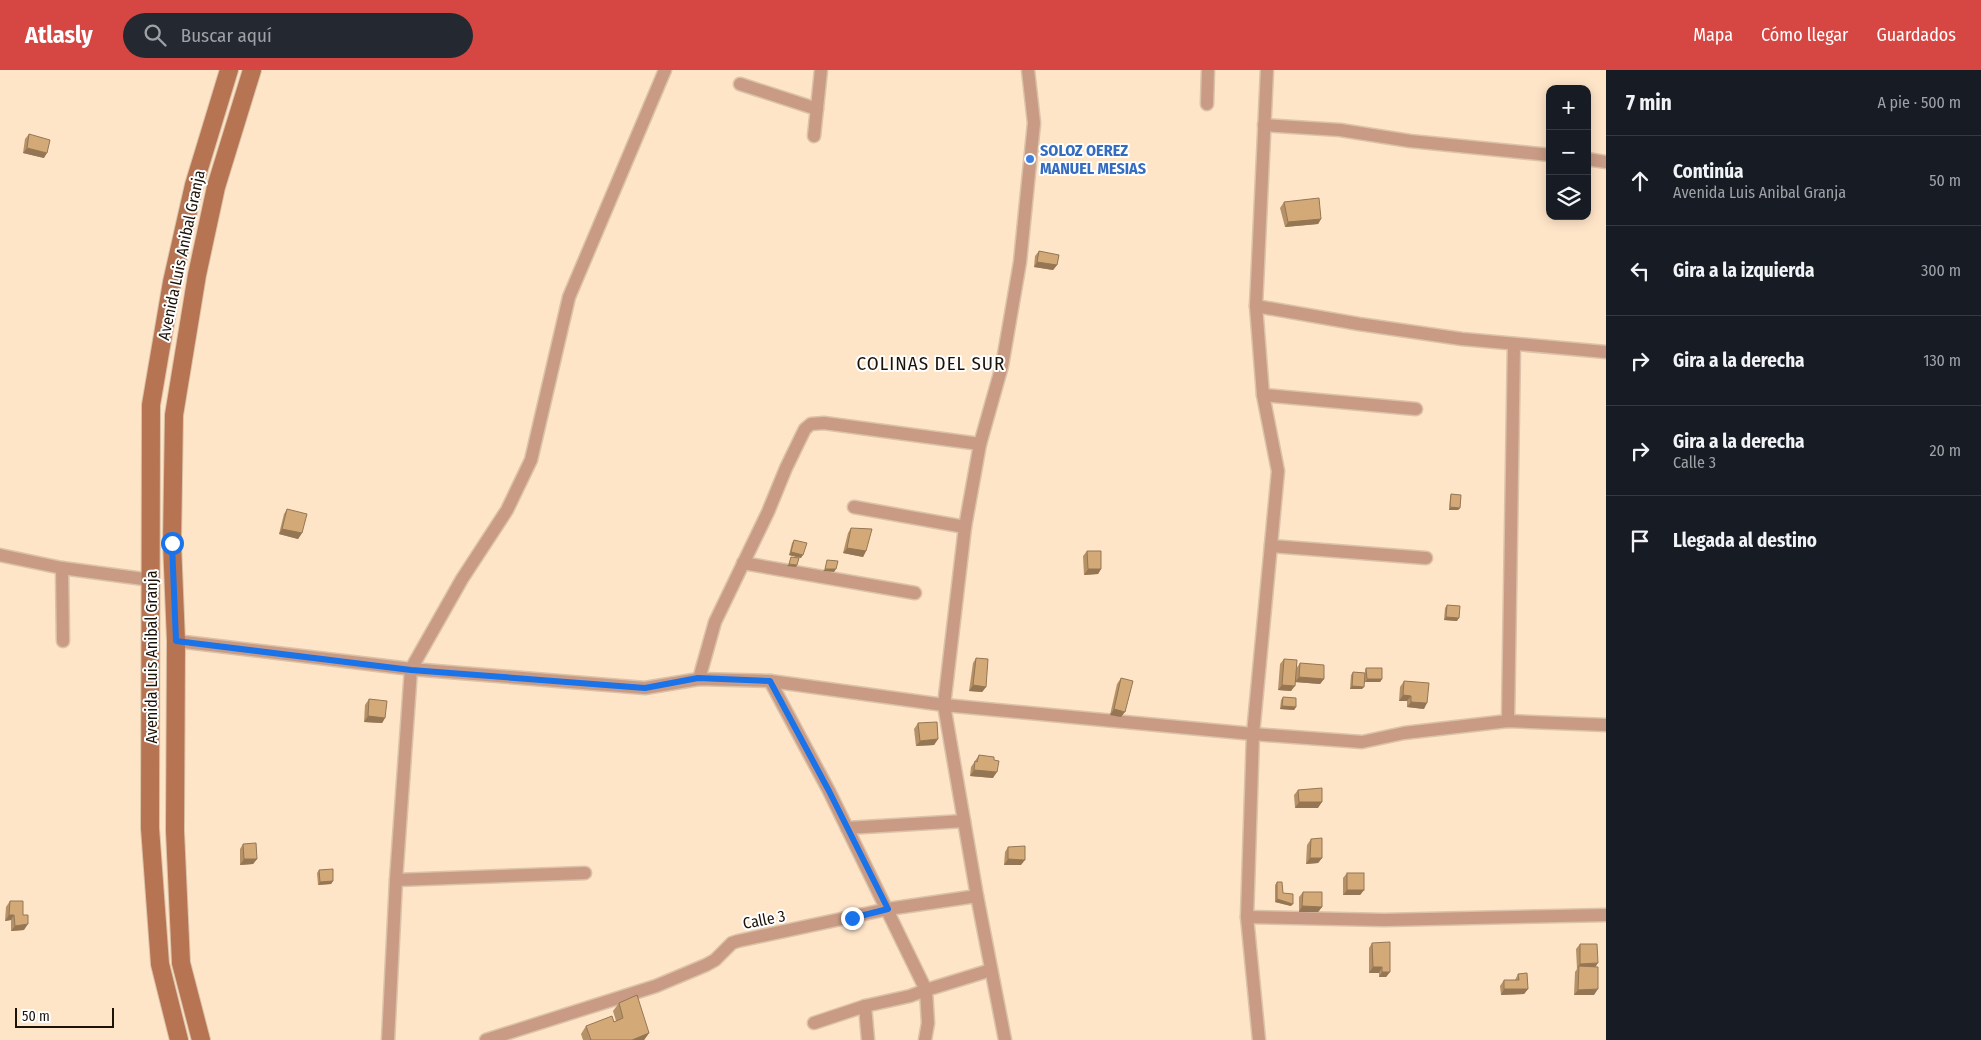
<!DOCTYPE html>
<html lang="es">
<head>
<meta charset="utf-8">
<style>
  :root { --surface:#171b24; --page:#242831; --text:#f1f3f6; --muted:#9ea1a6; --line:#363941; --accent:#d64743 }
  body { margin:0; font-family:"Fira Sans Condensed",sans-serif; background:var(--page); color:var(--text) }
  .controls { position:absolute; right:15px; top:15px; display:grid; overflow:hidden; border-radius:10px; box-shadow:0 2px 12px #0003 }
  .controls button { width:45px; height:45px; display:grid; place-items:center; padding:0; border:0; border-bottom:1px solid var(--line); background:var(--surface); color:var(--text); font:25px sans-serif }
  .scale { position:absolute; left:15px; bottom:12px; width:99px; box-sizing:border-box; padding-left:5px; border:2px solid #1b1208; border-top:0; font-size:14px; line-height:18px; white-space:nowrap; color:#1b1208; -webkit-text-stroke:4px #fff; paint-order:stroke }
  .stop { position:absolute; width:15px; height:15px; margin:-11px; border:4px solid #1a73e8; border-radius:50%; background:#fff }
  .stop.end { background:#1a73e8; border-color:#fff; box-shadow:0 1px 5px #0008 }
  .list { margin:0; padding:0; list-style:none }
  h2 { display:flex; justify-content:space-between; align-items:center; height:65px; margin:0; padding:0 20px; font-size:21px }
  h2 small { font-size:16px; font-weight:400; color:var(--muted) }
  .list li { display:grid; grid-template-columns:32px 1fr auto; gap:15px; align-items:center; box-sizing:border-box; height:90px; padding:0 20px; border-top:1px solid var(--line) }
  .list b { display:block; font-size:19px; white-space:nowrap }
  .list p { margin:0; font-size:16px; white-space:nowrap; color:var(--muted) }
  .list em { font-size:16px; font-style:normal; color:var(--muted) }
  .icon { flex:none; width:28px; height:28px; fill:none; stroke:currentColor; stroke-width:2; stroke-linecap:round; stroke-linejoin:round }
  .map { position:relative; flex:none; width:1606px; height:970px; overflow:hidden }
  header { display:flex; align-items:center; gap:30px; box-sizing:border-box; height:70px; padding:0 25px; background:var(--accent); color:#fff }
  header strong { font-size:24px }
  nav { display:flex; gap:28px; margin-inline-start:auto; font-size:18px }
  .search { width:350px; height:45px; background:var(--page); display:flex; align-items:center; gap:12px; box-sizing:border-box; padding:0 18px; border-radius:28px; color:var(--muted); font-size:19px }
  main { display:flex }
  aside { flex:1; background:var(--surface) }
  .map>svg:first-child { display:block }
</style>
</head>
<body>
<header>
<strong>Atlasly</strong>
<div class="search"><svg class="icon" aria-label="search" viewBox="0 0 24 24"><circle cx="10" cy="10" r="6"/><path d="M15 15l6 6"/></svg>Buscar aquí</div>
<nav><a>Mapa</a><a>Cómo llegar</a><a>Guardados</a></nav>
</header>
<main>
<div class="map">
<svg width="1606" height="970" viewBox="0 0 1606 970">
  <rect width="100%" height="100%" fill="#ffe5c8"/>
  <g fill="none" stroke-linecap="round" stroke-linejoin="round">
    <g stroke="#dbc3a9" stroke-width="15">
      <g id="street">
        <polyline points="740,14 817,39"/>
        <polyline points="1207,34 1208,0"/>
        <polyline points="1264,55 1340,60 1410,71 1550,85"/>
        <polyline points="814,66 821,0"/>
        <polyline points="1587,89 1606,92"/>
        <polyline points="1256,236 1359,254 1462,269 1606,282"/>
        <polyline points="1263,325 1416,339"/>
        <polyline points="854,437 965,457"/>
        <polyline points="1271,476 1426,488"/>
        <polyline points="0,485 62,498 151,510"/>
        <polyline points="743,493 915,523"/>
        <polyline points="62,498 63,571"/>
        <polyline points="176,571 411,599 645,618 699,609 770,611 944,635 1253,664 1362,672 1404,663 1508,651 1606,655"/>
        <polyline points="699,609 715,552 768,442 786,398 801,367 805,359 811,354 824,353 980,374"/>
        <polyline points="770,611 829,721 926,920 910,926 865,936 868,970"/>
        <polyline points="1508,651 1514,274"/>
        <polyline points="847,758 964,751"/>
        <polyline points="396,810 585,803"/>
        <polyline points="1247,847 1384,850 1606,845"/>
        <polyline points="814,953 865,936"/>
        <polyline points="388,970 396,810 411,599 462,509 507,440 531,390 569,227 665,0"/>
        <polyline points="486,970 656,916 706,895 715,890 732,873 738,871 888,839 977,826"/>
        <polyline points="925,970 928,953 926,920 991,900"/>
        <polyline points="1005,970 977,826 944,635 965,457 980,374 1002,296 1020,192 1034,53 1028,0"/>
        <polyline points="1259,970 1247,847 1253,664 1278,401 1263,325 1256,236 1267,0"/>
      </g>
    </g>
    <g stroke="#dbc3a9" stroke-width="20">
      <g id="secondary">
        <polyline points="179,970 160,894 150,758 151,335 172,212 194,115 229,0"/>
        <polyline points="201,970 181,893 175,761 176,571 172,473 174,345 197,205 216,117 252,0"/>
      </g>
    </g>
    <use href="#street" stroke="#c99b85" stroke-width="12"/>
    <use href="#secondary" stroke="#b67453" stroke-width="18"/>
  </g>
  <g fill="#b59167">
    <polygon points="29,64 44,88 23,83 25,69"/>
    <polygon points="1284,132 1321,149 1318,154 1285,157 1280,138"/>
    <polygon points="1039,181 1057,195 1053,200 1034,197 1035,186"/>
    <polygon points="1451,424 1460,438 1458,440 1449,440 1450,427"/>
    <polygon points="287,439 302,463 298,469 279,464 284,444"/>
    <polygon points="851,458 866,481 863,487 843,483 848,463"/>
    <polygon points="794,470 801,488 789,485 792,473"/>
    <polygon points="1087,481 1101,499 1098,504 1084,505 1083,486"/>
    <polygon points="1447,535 1457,551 1444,550 1445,538"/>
    <polygon points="976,588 986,617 982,622 969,621 973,593"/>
    <polygon points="1284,589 1296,599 1300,593 1324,609 1320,614 1295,612 1291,621 1278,620 1280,594"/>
    <polygon points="1366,598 1382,609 1380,612 1365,612 1362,619 1350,619 1351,605 1353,602 1365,603 1365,600"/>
    <polygon points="1121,608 1121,647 1110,645 1117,614"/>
    <polygon points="1404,611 1424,639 1407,637 1407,631 1399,631 1400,617"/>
    <polygon points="1283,627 1296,637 1294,640 1280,639 1281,630"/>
    <polygon points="369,629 385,648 382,653 364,652 365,635"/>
    <polygon points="918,653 938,669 934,675 916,676 914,659"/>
    <polygon points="979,685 993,708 970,706 971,697"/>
    <polygon points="1298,720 1318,738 1295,738 1294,725"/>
    <polygon points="1311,769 1322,788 1318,793 1306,794 1307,775"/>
    <polygon points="243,774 257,789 253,794 240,795 240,779"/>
    <polygon points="1008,777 1021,795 1004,795 1005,782"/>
    <polygon points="319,800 333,811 331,814 318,815 317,803"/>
    <polygon points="1347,803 1364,820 1360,825 1343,825 1343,808"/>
    <polygon points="1277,812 1283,823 1291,836 1275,832 1275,815"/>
    <polygon points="1303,822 1322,837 1318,842 1299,842 1299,827"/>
    <polygon points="10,831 23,845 24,860 11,861 11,850 5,851 6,837"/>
    <polygon points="1372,873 1390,902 1386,907 1379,907 1379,903 1369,903 1369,878"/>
    <polygon points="1580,874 1595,897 1594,925 1574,925 1575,902 1577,899 1576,879"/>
    <polygon points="1518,904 1528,919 1524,924 1501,925 1500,916 1504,910 1515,910"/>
    <polygon points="619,933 649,963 644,970 583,970 581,964 586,956 616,951 613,941"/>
  </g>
  <g fill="#947654">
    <polygon points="27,78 47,83 44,88 23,83"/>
    <polygon points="1321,149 1318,154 1285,157 1288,152"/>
    <polygon points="1037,192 1057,195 1053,200 1034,197"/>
    <polygon points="1450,437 1460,438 1458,440 1449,440"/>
    <polygon points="282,459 302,463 298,469 279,464"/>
    <polygon points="847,478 866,481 863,487 843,483"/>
    <polygon points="791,482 803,485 801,488 789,485"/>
    <polygon points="789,494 797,495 796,497 787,496"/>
    <polygon points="825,499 836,499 834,502 823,501"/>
    <polygon points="1088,499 1101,499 1098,504 1084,505"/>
    <polygon points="1446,547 1459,548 1457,551 1444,550"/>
    <polygon points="1299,607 1324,609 1320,614 1295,612"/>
    <polygon points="1367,609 1382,609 1380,612 1365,612"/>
    <polygon points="973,615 986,617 982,622 969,621"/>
    <polygon points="1282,615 1295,616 1291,621 1278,620"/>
    <polygon points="1352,616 1364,617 1362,619 1350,619"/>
    <polygon points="1403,625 1411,626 1407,631 1399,631"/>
    <polygon points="1411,632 1427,633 1424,639 1407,637"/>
    <polygon points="1282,636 1296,637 1294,640 1280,639"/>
    <polygon points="1114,639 1125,642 1121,647 1110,645"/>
    <polygon points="368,646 385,648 382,653 364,652"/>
    <polygon points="938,669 934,675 916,676 920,671"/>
    <polygon points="974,700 997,702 993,708 970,706"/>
    <polygon points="1299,732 1322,732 1318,738 1295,738"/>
    <polygon points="1310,788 1322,788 1318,793 1306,794"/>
    <polygon points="244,789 257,789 253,794 240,795"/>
    <polygon points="1008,789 1025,790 1021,795 1004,795"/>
    <polygon points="333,811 331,814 318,815 320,812"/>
    <polygon points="1347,820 1364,820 1360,825 1343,825"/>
    <polygon points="1277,829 1293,834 1291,836 1275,832"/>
    <polygon points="1302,836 1322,837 1318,842 1299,842"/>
    <polygon points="9,845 14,845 11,850 5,851"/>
    <polygon points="28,854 24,860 11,861 15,856"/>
    <polygon points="1598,893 1594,899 1579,896 1576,899 1580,894"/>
    <polygon points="1373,897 1382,897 1379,903 1369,903"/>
    <polygon points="1382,902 1390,902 1386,907 1379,907"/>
    <polygon points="1504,919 1528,919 1524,924 1501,925"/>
    <polygon points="1598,919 1594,925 1574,925 1578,920"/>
    <polygon points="649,963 644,970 632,970"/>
  </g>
  <g fill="#d3a978" stroke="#947654">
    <polygon points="29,64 50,70 47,83 27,78"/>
    <polygon points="1319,128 1321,149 1288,152 1284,132"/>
    <polygon points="1039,181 1059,185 1057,195 1037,192"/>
    <polygon points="1451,424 1461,425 1460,438 1450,437"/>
    <polygon points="287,439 307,444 302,463 282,459"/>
    <polygon points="851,458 872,459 866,481 847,478"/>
    <polygon points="794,470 807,473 803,485 791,482"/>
    <polygon points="1087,481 1101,481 1101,499 1088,499"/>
    <polygon points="791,487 799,488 797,495 789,494"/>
    <polygon points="827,490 838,491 836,499 825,499"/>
    <polygon points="1447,535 1460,536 1459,548 1446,547"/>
    <polygon points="976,588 988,589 986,617 973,615"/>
    <polygon points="1284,589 1297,590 1295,616 1282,615"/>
    <polygon points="1300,593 1324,595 1324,609 1299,607"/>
    <polygon points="1366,598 1382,598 1382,609 1367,609"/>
    <polygon points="1353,602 1365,603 1364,617 1352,616"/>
    <polygon points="1121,608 1133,611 1125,642 1114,639"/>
    <polygon points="1404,611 1429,613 1427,633 1411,632 1411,626 1403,625"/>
    <polygon points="1283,627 1296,628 1296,637 1282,636"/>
    <polygon points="369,629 387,631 385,648 368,646"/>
    <polygon points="937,652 938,669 920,671 918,653"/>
    <polygon points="979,685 994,687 994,690 999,691 997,702 974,700 975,691 977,692"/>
    <polygon points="1322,718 1322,732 1299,732 1298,720"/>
    <polygon points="1322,768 1322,788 1310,788 1311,769"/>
    <polygon points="256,773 257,789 244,789 243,774"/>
    <polygon points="1025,776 1025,790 1008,789 1008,777"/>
    <polygon points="333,799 333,811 320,812 319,800"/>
    <rect x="1347" y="803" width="17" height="17"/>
    <polygon points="1277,812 1282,812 1283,823 1293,824 1293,834 1277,829"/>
    <polygon points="1303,822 1322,822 1322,837 1302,836"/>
    <polygon points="10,831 23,831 23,845 28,845 28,854 15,856 14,845 9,845"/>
    <polygon points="1390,872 1390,902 1382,902 1382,897 1373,897 1372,873"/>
    <polygon points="1580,874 1597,874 1598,893 1580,894"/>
    <polygon points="1579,896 1598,897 1598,919 1578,920"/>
    <polygon points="1527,903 1528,919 1504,919 1504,910 1519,910 1518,904"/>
    <polygon points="637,925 649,963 632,970 591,970 586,956 612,946 614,952 623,948 619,933"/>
  </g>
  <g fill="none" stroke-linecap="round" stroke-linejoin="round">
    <polyline stroke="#1a73e8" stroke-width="6" points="172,473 176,571 411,600 645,618 698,608 770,611 829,721 888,839 852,848"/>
  </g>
  <circle fill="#3f7fe0" stroke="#fff" stroke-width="2" cx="1030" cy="89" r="5"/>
  <g text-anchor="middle" stroke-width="4" stroke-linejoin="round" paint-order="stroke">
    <g font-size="16" font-weight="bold" fill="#366cbe" stroke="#fff" text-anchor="start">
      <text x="1040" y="86">SOLOZ OEREZ<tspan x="1040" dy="18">MANUEL MESIAS</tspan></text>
    </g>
    <g font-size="16" fill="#1b1208" stroke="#fff">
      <text transform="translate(181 185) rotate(-78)" y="6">Avenida Luis Anibal Granja</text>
      <text transform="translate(151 587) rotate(-90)" y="6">Avenida Luis Anibal Granja</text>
      <text transform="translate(764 849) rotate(-11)" y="6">Calle 3</text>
    </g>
    <g font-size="19" letter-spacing="1" fill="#1b1208" stroke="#fff">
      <text x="931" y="300">COLINAS DEL SUR</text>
    </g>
  </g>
</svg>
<div class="controls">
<button>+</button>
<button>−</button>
<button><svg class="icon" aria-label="layers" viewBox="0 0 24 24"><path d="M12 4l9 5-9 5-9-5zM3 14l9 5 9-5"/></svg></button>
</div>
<div class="scale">50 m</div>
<div class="stop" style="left:172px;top:473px"></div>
<div class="stop end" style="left:852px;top:848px"></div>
</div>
<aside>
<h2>7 min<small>A pie · 500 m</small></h2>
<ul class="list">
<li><svg class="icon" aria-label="ahead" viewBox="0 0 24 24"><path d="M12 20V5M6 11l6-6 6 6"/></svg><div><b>Continúa</b><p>Avenida Luis Anibal Granja</p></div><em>50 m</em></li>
<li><svg class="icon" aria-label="left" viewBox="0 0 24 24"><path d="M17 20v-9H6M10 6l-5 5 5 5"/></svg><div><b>Gira a la izquierda</b></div><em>300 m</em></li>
<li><svg class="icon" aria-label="right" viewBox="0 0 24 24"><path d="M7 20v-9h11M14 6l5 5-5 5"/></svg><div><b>Gira a la derecha</b></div><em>130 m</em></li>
<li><svg class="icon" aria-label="right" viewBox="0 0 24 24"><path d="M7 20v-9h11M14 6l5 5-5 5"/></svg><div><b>Gira a la derecha</b><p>Calle 3</p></div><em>20 m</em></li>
<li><svg class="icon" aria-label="arrive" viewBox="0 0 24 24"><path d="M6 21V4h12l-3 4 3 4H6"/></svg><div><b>Llegada al destino</b></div></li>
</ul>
</aside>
</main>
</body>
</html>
